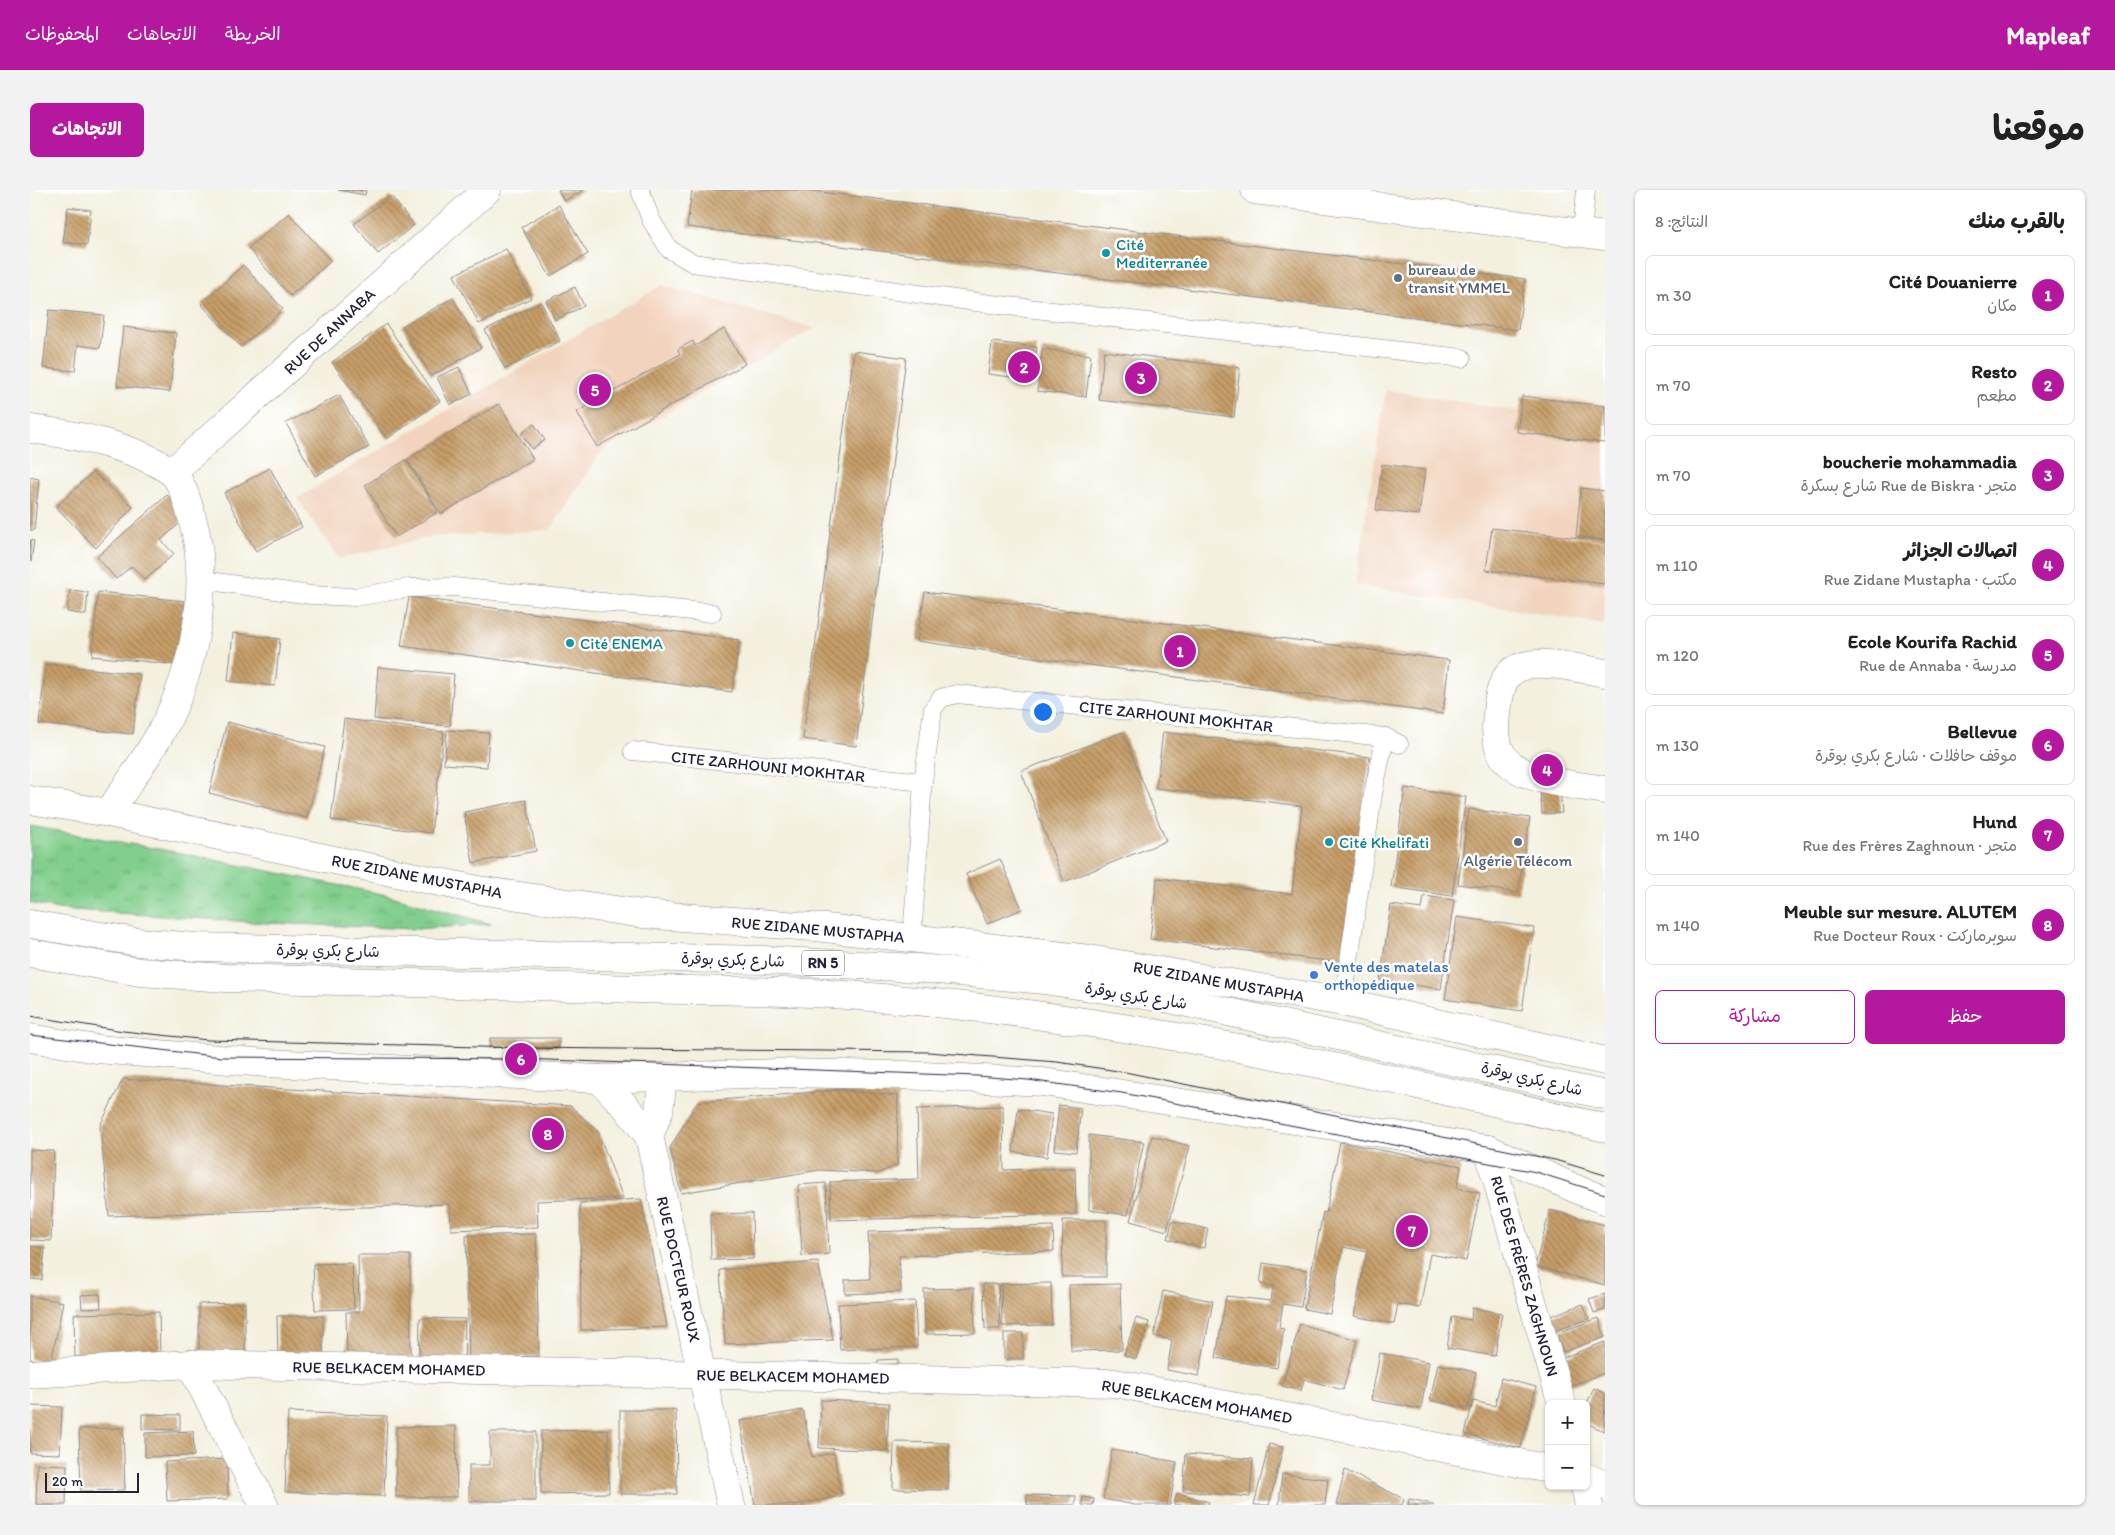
<!DOCTYPE html>
<html lang="ar">
<head>
<meta charset="utf-8">
<style>
  :root { --surface:#fff; --page:#f2f2f2; --text:#222; --muted:#767676; --line:#e0e0e0; --accent:#b5179e }
  body { margin:0; font-family:Itim,"Playpen Sans Arabic",sans-serif; background:var(--page); color:var(--text); direction:rtl }
  .controls { position:absolute; right:15px; bottom:15px; display:grid; overflow:hidden; border-radius:8px; box-shadow:0 1px 4px #0004 }
  .controls button { width:45px; height:45px; display:grid; place-items:center; padding:0; border:0; border-bottom:1px solid var(--line); background:var(--surface); color:var(--text); font:25px sans-serif }
  .scale { position:absolute; left:15px; bottom:12px; width:94px; box-sizing:border-box; padding-left:5px; border:2px solid #22223b; border-top:0; font-size:14px; line-height:18px; white-space:nowrap; color:#22223b; -webkit-text-stroke:4px #fff; paint-order:stroke }
  .you { position:absolute; left:1012px; top:521px; width:18px; height:18px; margin:-12px; border:4px solid #fff; border-radius:50%; background:#1a73e8; box-shadow:0 0 0 8px #1a73e833 }
  .badge { display:grid; place-items:center; width:32px; height:32px; border-radius:50%; background:var(--accent); color:#fff; font-size:16px; font-weight:700 }
  .pin { position:absolute; translate:-50% -50%; border:2px solid #fff; box-shadow:0 1px 5px #0006 }
  .list { margin:0; padding:0; list-style:none }
  h2 { display:flex; justify-content:space-between; align-items:center; height:65px; margin:0; padding:0 20px; font-size:21px }
  h2 small { font-size:16px; font-weight:400; color:var(--muted) }
  .list li { display:grid; grid-template-columns:32px 1fr auto; gap:15px; align-items:center; box-sizing:border-box; height:80px; margin:0 10px 10px; padding:0 10px; border:1px solid var(--line); border-radius:8px }
  .list b { display:block; font-size:19px; white-space:nowrap }
  .list p { margin:0; font-size:16px; white-space:nowrap; color:var(--muted) }
  .list em { font-size:16px; font-style:normal; color:var(--muted) }
  .actions { display:flex; gap:10px; padding:15px 20px }
  .actions a { flex:1; padding:11px 0; border:1px solid var(--accent); border-radius:8px; text-align:center; font-size:18px; color:var(--accent) }
  .actions .main { background:var(--accent); color:#fff }
  .map { position:relative; flex:none; width:1575px; height:1315px; overflow:hidden; direction:ltr; border-radius:8px }
  header { display:flex; align-items:center; gap:30px; box-sizing:border-box; height:70px; padding:0 25px; background:var(--accent); color:#fff }
  header strong { font-size:24px }
  nav { display:flex; gap:28px; margin-inline-start:auto; font-size:18px }
  .intro { display:flex; align-items:center; justify-content:space-between; box-sizing:border-box; height:120px; padding:0 30px }
  h1 { margin:0; font-size:35px }
  .button { padding:12px 22px; border-radius:8px; background:var(--accent); color:#fff; font-size:18px; font-weight:700 }
  main { display:flex; gap:30px; padding:0 30px }
  aside { flex:1; background:var(--surface); border-radius:8px; box-shadow:0 1px 4px #0004 }
  .map>svg:first-child { display:block }
</style>
</head>
<body>
<header>
<strong>Mapleaf</strong>
<nav><a>الخريطة</a><a>الاتجاهات</a><a>المحفوظات</a></nav>
</header>
<div class="intro"><h1>موقعنا</h1><a class="button">الاتجاهات</a></div>
<main>
<aside>
<h2>بالقرب منك<small>النتائج: 8</small></h2>
<ul class="list">
<li><span class="badge">1</span><div><b>Cité Douanierre</b><p>مكان</p></div><em>30 m</em></li>
<li><span class="badge">2</span><div><b>Resto</b><p>مطعم</p></div><em>70 m</em></li>
<li><span class="badge">3</span><div><b>boucherie mohammadia</b><p>متجر · Rue de Biskra شارع بسكرة</p></div><em>70 m</em></li>
<li><span class="badge">4</span><div><b>اتصالات الجزائر</b><p>مكتب · Rue Zidane Mustapha</p></div><em>110 m</em></li>
<li><span class="badge">5</span><div><b>Ecole Kourifa Rachid</b><p>مدرسة · Rue de Annaba</p></div><em>120 m</em></li>
<li><span class="badge">6</span><div><b>Bellevue</b><p>موقف حافلات · شارع بكري بوقرة</p></div><em>130 m</em></li>
<li><span class="badge">7</span><div><b>Hund</b><p>متجر · Rue des Frères Zaghnoun</p></div><em>140 m</em></li>
<li><span class="badge">8</span><div><b>Meuble sur mesure. ALUTEM</b><p>سوبرماركت · Rue Docteur Roux</p></div><em>140 m</em></li>
</ul>
<div class="actions"><a class="main">حفظ</a><a>مشاركة</a></div>
</aside>
<div class="map">
<svg width="1575" height="1315" viewBox="0 0 1575 1315">
  <defs>
    <pattern id="grass-tufts" width="24" height="20" patternUnits="userSpaceOnUse" patternTransform="scale(1.25)"><rect width="24" height="20" fill="#82cf8d"/><path d="M3 7l-1-3M5 7V3M7 7l1-3M15 17l-1-3M17 17v-4M19 17l1-3" fill="none" stroke="#70b17b"/></pattern>
    <pattern id="building-back-hatch" width="6" height="6" patternUnits="userSpaceOnUse" patternTransform="scale(1.25)"><rect width="6" height="6" fill="#c69e68"/><path d="M-1 5l2 2M0 0l6 6M5-1l2 2" fill="none" stroke="#a08057"/></pattern>
  </defs>
  <rect width="100%" height="100%" fill="#fff"/>
  <filter id="ink" filterUnits="userSpaceOnUse"><feTurbulence type="fractalNoise" baseFrequency=".02" numOctaves="2"/><feDisplacementMap in="SourceGraphic" scale="10" xChannelSelector="R" yChannelSelector="G"/><feConvolveMatrix kernelMatrix="1 2 1 2 8 2 1 2 1" color-interpolation-filters="sRGB"/></filter>
  <filter id="wash" filterUnits="userSpaceOnUse"><feTurbulence type="fractalNoise" baseFrequency=".0096" numOctaves="4" result="noise"/><feDisplacementMap in="SourceGraphic" scale="20" xChannelSelector="R" yChannelSelector="G"/><feGaussianBlur stdDeviation="1.12" result="paint"/><feColorMatrix in="noise" values="0 0 0 0 0 0 0 0 0 0 0 0 0 0 0 0 0 1.4 0 .05"/><feComposite in="paint" operator="in"/></filter>
  <g filter="url(#wash)">
    <rect width="100%" height="100%" fill="#f3f0de"/>
    <g fill="#f2d4be">
      <polygon points="632,95 784,138 572,261 520,340 401,347 309,369 267,308"/>
      <polygon points="1356,200 1499,223 1502,203 1575,214 1575,434 1325,395"/>
    </g>
    <polygon fill="url(#grass-tufts)" stroke="#527864" points="0,636 140,661 357,705 461,734 387,739 237,733 28,719 0,713"/>
    <g id="blocks">
      <g fill="url(#building-back-hatch)">
        <polygon points="308,0 336,0 335,5"/>
        <polygon points="528,0 554,0 534,11"/>
        <polygon points="662,0 774,0 1495,89 1488,140 657,37"/>
        <polygon points="361,6 384,35 348,64 324,34"/>
        <polygon points="529,15 558,64 520,86 491,37"/>
        <polygon points="38,17 61,20 57,55 33,52"/>
        <polygon points="259,23 301,71 260,106 218,58"/>
        <polygon points="476,59 501,108 449,134 424,85"/>
        <polygon points="213,75 253,119 211,157 171,114"/>
        <polygon points="545,97 554,116 525,130 516,111"/>
        <polygon points="423,108 451,158 401,186 372,136"/>
        <polygon points="511,112 530,151 475,179 455,140"/>
        <polygon points="19,120 74,125 70,158 48,155 45,181 13,178"/>
        <polygon points="356,134 410,211 357,249 302,172"/>
        <polygon points="93,137 146,143 140,202 87,196"/>
        <polygon points="694,139 715,174 567,257 547,222 650,164 648,159 663,151 665,156"/>
        <polygon points="962,152 1007,157 1003,190 958,184"/>
        <polygon points="1012,159 1061,165 1056,207 1007,201"/>
        <polygon points="824,161 876,168 826,556 773,549"/>
        <polygon points="1074,161 1210,178 1204,227 1069,210"/>
        <polygon points="429,177 442,204 420,215 407,187"/>
        <polygon points="309,205 339,257 285,286 256,233"/>
        <polygon points="1492,206 1575,216 1575,253 1487,242"/>
        <polygon points="469,214 503,269 411,324 377,269"/>
        <polygon points="504,234 515,250 502,259 491,244"/>
        <polygon points="376,270 408,322 366,347 335,295"/>
        <polygon points="1352,274 1395,280 1389,325 1346,320"/>
        <polygon points="240,278 272,337 226,361 194,303"/>
        <polygon points="63,282 103,317 66,358 26,317"/>
        <polygon points="0,287 9,289 4,340 0,340"/>
        <polygon points="1551,298 1575,301 1575,350 1546,346"/>
        <polygon points="137,305 157,327 131,350 144,364 115,390 102,376 86,389 67,367"/>
        <polygon points="1462,338 1575,351 1575,394 1456,380"/>
        <polygon points="0,350 4,351 1,372 0,371"/>
        <polygon points="40,400 58,402 56,425 37,422"/>
        <polygon points="68,402 155,411 149,475 62,466"/>
        <polygon points="895,402 1419,470 1413,524 887,451"/>
        <polygon points="379,407 709,450 702,502 371,456"/>
        <polygon points="203,443 250,449 245,496 198,491"/>
        <polygon points="16,474 110,484 103,544 9,534"/>
        <polygon points="348,477 424,484 420,536 344,529"/>
        <polygon points="314,529 414,542 401,643 301,630"/>
        <polygon points="197,532 295,557 277,628 179,603"/>
        <polygon points="417,540 459,543 457,577 414,574"/>
        <polygon points="1093,542 1136,651 1034,692 991,581"/>
        <polygon points="1133,542 1340,567 1314,773 1120,749 1127,688 1262,704 1272,616 1126,598"/>
        <polygon points="1530,597 1532,623 1512,624 1510,599"/>
        <polygon points="1375,598 1436,607 1422,706 1361,697"/>
        <polygon points="496,610 506,661 443,673 434,622"/>
        <polygon points="1439,619 1500,628 1488,703 1428,694"/>
        <polygon points="970,669 992,719 957,734 936,684"/>
        <polygon points="1394,706 1424,710 1411,799 1350,790 1361,715 1392,719"/>
        <polygon points="1427,727 1504,738 1492,821 1415,809"/>
        <rect x="460" y="848" width="69" height="9"/>
        <polygon points="93,889 541,916 568,942 593,1008 507,1011 508,1037 421,1040 420,1014 79,1026 70,936"/>
        <polygon points="809,900 868,906 867,975 849,983 789,980 651,1003 640,958 667,912"/>
        <polygon points="1029,915 1051,918 1046,962 1024,960"/>
        <polygon points="973,916 974,980 1045,978 1046,1024 801,1030 800,992 889,989 887,919"/>
        <polygon points="988,919 1022,924 1017,967 983,962"/>
        <polygon points="1059,945 1114,952 1098,1025 1059,1020"/>
        <polygon points="1122,946 1160,956 1137,1041 1100,1031"/>
        <polygon points="1310,952 1431,976 1427,998 1450,1003 1436,1071 1400,1064 1390,1118 1368,1114 1364,1134 1324,1126 1337,1062 1313,1057 1300,1124 1274,1119 1293,1022 1296,1023"/>
        <polygon points="0,960 24,961 21,1051 0,1050"/>
        <polygon points="796,993 799,1064 772,1066 768,995"/>
        <polygon points="611,1009 637,1137 551,1140 550,1013"/>
        <polygon points="1520,1020 1575,1035 1575,1095 1505,1076"/>
        <polygon points="722,1023 723,1069 681,1070 680,1024"/>
        <polygon points="1033,1030 1076,1030 1076,1087 1032,1087"/>
        <polygon points="1142,1031 1178,1039 1174,1058 1138,1049"/>
        <polygon points="1023,1036 1024,1061 869,1066 871,1102 815,1104 815,1090 840,1089 838,1042"/>
        <polygon points="506,1044 509,1166 439,1168 436,1046"/>
        <polygon points="0,1056 15,1058 12,1090 0,1089"/>
        <polygon points="328,1065 380,1065 381,1168 317,1168 316,1122 329,1122"/>
        <polygon points="788,1072 803,1150 695,1154 690,1080"/>
        <polygon points="322,1073 324,1119 285,1120 283,1074"/>
        <polygon points="1233,1073 1277,1080 1271,1117 1253,1114 1249,1138 1254,1139 1247,1178 1186,1168 1196,1106 1241,1111 1243,1096 1230,1094"/>
        <polygon points="1021,1093 1022,1135 972,1136 971,1094"/>
        <polygon points="953,1094 968,1094 970,1139 955,1139"/>
        <polygon points="1090,1094 1092,1160 1041,1161 1039,1095"/>
        <polygon points="944,1098 945,1143 895,1144 894,1099"/>
        <polygon points="1133,1101 1183,1111 1169,1186 1137,1180 1142,1150 1124,1146"/>
        <polygon points="70,1104 71,1118 52,1119 51,1105"/>
        <polygon points="1575,1104 1575,1120 1564,1123 1559,1109"/>
        <polygon points="0,1106 33,1112 21,1173 0,1169"/>
        <polygon points="885,1111 887,1157 810,1160 808,1114"/>
        <polygon points="215,1113 215,1172 169,1172 169,1114"/>
        <polygon points="1553,1114 1559,1129 1524,1141 1518,1127"/>
        <polygon points="1442,1118 1472,1123 1465,1166 1417,1158 1422,1127 1441,1130"/>
        <polygon points="129,1122 130,1166 45,1167 44,1124"/>
        <polygon points="247,1126 293,1126 293,1170 248,1170"/>
        <polygon points="390,1128 435,1129 434,1177 389,1176"/>
        <polygon points="1106,1128 1119,1132 1106,1169 1094,1165"/>
        <polygon points="1569,1128 1575,1147 1533,1162 1526,1143"/>
        <polygon points="1270,1134 1327,1150 1313,1200 1274,1189 1271,1201 1252,1196"/>
        <rect x="974" y="1143" width="19" height="26"/>
        <polygon points="1575,1152 1575,1183 1539,1196 1529,1169"/>
        <polygon points="1350,1163 1399,1172 1391,1219 1341,1210"/>
        <polygon points="868,1169 868,1178 848,1178 848,1170"/>
        <polygon points="1408,1174 1446,1182 1438,1219 1400,1210"/>
        <polygon points="1471,1188 1506,1197 1491,1258 1435,1244 1443,1211 1465,1216"/>
        <polygon points="1564,1198 1575,1203 1574,1241 1556,1233 1556,1215"/>
        <polygon points="791,1210 859,1213 857,1261 789,1258"/>
        <polygon points="0,1216 32,1217 30,1264 0,1263"/>
        <polygon points="590,1220 646,1220 647,1304 590,1304"/>
        <polygon points="773,1220 782,1267 804,1263 811,1306 764,1315 725,1315 710,1231"/>
        <polygon points="258,1222 357,1226 354,1306 255,1302"/>
        <polygon points="112,1224 150,1225 150,1240 112,1239"/>
        <polygon points="426,1236 427,1307 366,1307 366,1237"/>
        <polygon points="93,1238 95,1300 51,1301 49,1239"/>
        <polygon points="578,1240 579,1303 511,1304 511,1241"/>
        <polygon points="163,1241 164,1266 115,1267 115,1243"/>
        <polygon points="460,1242 506,1242 506,1311 439,1311 439,1275 460,1275"/>
        <polygon points="864,1252 919,1253 918,1300 863,1299"/>
        <polygon points="1239,1254 1253,1257 1239,1315 1224,1315"/>
        <polygon points="1082,1260 1147,1272 1140,1315 1105,1315 1073,1309"/>
        <polygon points="1156,1264 1223,1269 1220,1307 1153,1301"/>
        <polygon points="197,1269 198,1309 137,1311 135,1272"/>
        <polygon points="7,1274 37,1275 36,1315 6,1315"/>
        <polygon points="1315,1280 1374,1309 1372,1315 1306,1315"/>
        <polygon points="1252,1284 1298,1289 1295,1315 1249,1315"/>
        <polygon points="1147,1303 1179,1312 1178,1315 1144,1315"/>
        <polygon points="997,1305 1046,1306 1045,1315 997,1315"/>
        <polygon points="1053,1307 1064,1309 1063,1315 1052,1315"/>
        <polygon points="1379,1309 1404,1314 1404,1315 1378,1315"/>
      </g>
    </g>
  </g>
  <g filter="url(#ink)">
    <use href="#blocks" fill-opacity="0" stroke="#8a898c" stroke-width="1"/>
    <g fill="none" stroke-linecap="round" stroke-linejoin="round">
      <g stroke="#8a898c" stroke-width="19">
        <g id="lane">
          <polyline points="610,0 621,30 639,59 663,73 961,114 1432,168"/>
          <polyline points="1552,43 1556,0"/>
          <polyline points="172,390 281,405 325,407 379,398 424,397 682,423"/>
          <polyline points="603,561 893,592 903,519 911,508 927,504 1355,547 1369,554"/>
          <polyline points="882,748 893,592"/>
          <polyline points="1313,812 1343,604 1355,547"/>
        </g>
      </g>
      <g stroke="#8a898c" stroke-width="29">
        <g id="street">
          <polyline points="1225,0 1575,46"/>
          <path d="M0 239C43 244 104 256 140 281 151 288 159 316 162 328 182 397 164 482 130 544 115 571 95 597 79 623"/>
          <polyline points="142,282 457,0"/>
          <path d="M1575 483C1550 479 1498 464 1479 484 1470 494 1468 512 1467 524 1465 540 1465 559 1477 571 1497 592 1547 595 1575 600"/>
          <polyline points="569,889 597,918 619,946 701,1315"/>
          <polyline points="619,946 629,921 633,887"/>
          <polyline points="1458,959 1532,1214"/>
          <polyline points="160,1174 234,1315"/>
          <polyline points="0,1184 160,1174 1085,1193 1519,1279"/>
          <polyline points="1556,1287 1575,1295"/>
          <polyline points="1555,1296 1559,1315"/>
        </g>
      </g>
      <g stroke="#8a898c" stroke-width="29">
        <g id="secondary">
          <polyline points="0,610 79,623 448,700 613,724 795,738 1059,769 1313,812 1575,871"/>
          <polyline points="0,848 67,859 236,873 569,889 749,883 873,885 1013,892 1458,959 1553,1002 1575,1010"/>
        </g>
      </g>
      <g stroke="#8a898c" stroke-width="29">
        <g id="highway">
          <polyline points="0,734 107,752 166,757 732,770 887,778 1014,790 1140,809 1575,905"/>
          <path d="M0 763 110 782 196 788C333 792 471 795 608 799 690 801 772 800 853 808 1097 829 1337 881 1575 938"/>
        </g>
      </g>
      <use href="#lane" stroke="#fff" stroke-width="18"/>
      <use href="#street" stroke="#fff" stroke-width="28"/>
      <use href="#secondary" stroke="#fff" stroke-width="28"/>
      <use href="#highway" stroke="#fff" stroke-width="28"/>
      <g stroke="#22223b" stroke-width="1">
        <polyline points="0,826 93,841 178,850 488,858 898,862 1027,872 1095,882 1525,970 1575,985"/>
        <polyline points="0,845 192,867 491,869 947,886 998,890 1092,903 1506,982 1575,1004"/>
      </g>
    </g>
  </g>
  <g fill="#0f9aa8" stroke="#fff" stroke-width="2">
    <circle cx="1076" cy="63" r="5"/>
    <circle cx="540" cy="453" r="5"/>
    <circle cx="1299" cy="652" r="5"/>
  </g>
  <g fill="#5c6f8a" stroke="#fff" stroke-width="2">
    <circle cx="1368" cy="88" r="5"/>
    <circle cx="1488" cy="652" r="5"/>
  </g>
  <circle fill="#3f7fe0" stroke="#fff" stroke-width="2" cx="1284" cy="785" r="5"/>
  <g text-anchor="middle" stroke-width="5" stroke-linejoin="round" paint-order="stroke">
    <rect fill="#fff" stroke="#646476" stroke-width="1" x="772" y="760.5" width="42" height="25" rx="4"/>
    <g font-size="15" font-weight="bold" fill="#22223b">
      <text x="793" y="778">RN 5</text>
    </g>
    <g font-size="16" fill="#0d838f" stroke="#fff" text-anchor="start">
      <text x="1086" y="60">Cité<tspan x="1086" dy="18">Mediterranée</tspan></text>
      <text x="550" y="459">Cité ENEMA</text>
      <text x="1309" y="658">Cité Khelifati</text>
    </g>
    <g font-size="16" fill="#4e5e75" stroke="#fff" text-anchor="start">
      <text x="1378" y="85">bureau de<tspan x="1378" dy="18">transit YMMEL</tspan></text>
      <text x="1488" y="676" text-anchor="middle">Algérie Télécom</text>
    </g>
    <g font-size="16" fill="#22223b" stroke="#fff">
      <text transform="translate(299 141) rotate(-43)" y="6">RUE DE ANNABA</text>
      <text transform="translate(1146 526) rotate(6)" y="6">CITE ZARHOUNI MOKHTAR</text>
      <text transform="translate(738 576) rotate(6)" y="6">CITE ZARHOUNI MOKHTAR</text>
      <text transform="translate(387 686) rotate(11)" y="6">RUE ZIDANE MUSTAPHA</text>
      <text transform="translate(788 739) rotate(5)" y="6">RUE ZIDANE MUSTAPHA</text>
      <text transform="translate(298 760) rotate(1)" y="6">شارع بكري بوقرة</text>
      <text transform="translate(703 769) rotate(2)" y="6">شارع بكري بوقرة</text>
      <text transform="translate(1189 791) rotate(10)" y="6">RUE ZIDANE MUSTAPHA</text>
      <text transform="translate(1106 805) rotate(9)" y="6">شارع بكري بوقرة</text>
      <text transform="translate(1502 888) rotate(13)" y="6">شارع بكري بوقرة</text>
      <text transform="translate(649 1079) rotate(77)" y="6">RUE DOCTEUR ROUX</text>
      <text transform="translate(1495 1086) rotate(74)" y="6">RUE DES FRÈRES ZAGHNOUN</text>
      <text transform="translate(359 1178) rotate(1)" y="6">RUE BELKACEM MOHAMED</text>
      <text transform="translate(763 1186) rotate(1)" y="6">RUE BELKACEM MOHAMED</text>
      <text transform="translate(1167 1211) rotate(10)" y="6">RUE BELKACEM MOHAMED</text>
    </g>
    <g font-size="16" fill="#366cbe" stroke="#fff" text-anchor="start">
      <text x="1294" y="782">Vente des matelas<tspan x="1294" dy="18">orthopédique</tspan></text>
    </g>
  </g>
</svg>
<div class="controls">
<button>+</button>
<button>−</button>
</div>
<div class="scale">20 m</div>
<div class="you"></div>
<div class="pin badge" style="left:1150px;top:461px">1</div>
<div class="pin badge" style="left:994px;top:177px">2</div>
<div class="pin badge" style="left:1111px;top:188px">3</div>
<div class="pin badge" style="left:1517px;top:580px">4</div>
<div class="pin badge" style="left:565px;top:200px">5</div>
<div class="pin badge" style="left:491px;top:869px">6</div>
<div class="pin badge" style="left:1382px;top:1041px">7</div>
<div class="pin badge" style="left:518px;top:944px">8</div>
</div>
</main>
</body>
</html>
